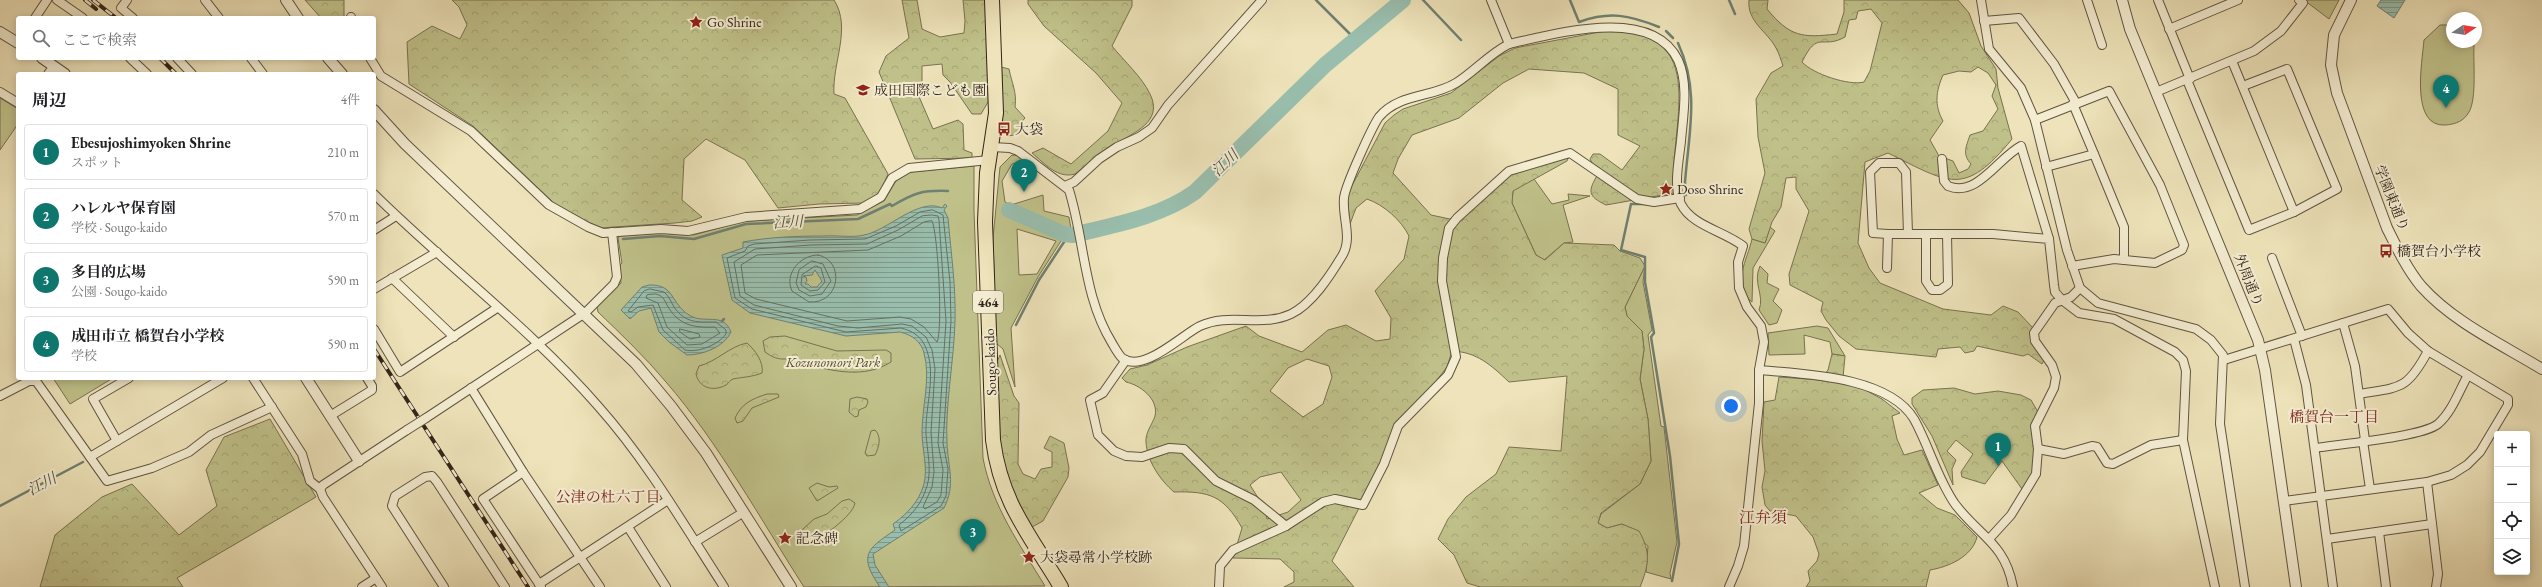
<!DOCTYPE html>
<html lang="ja">
<head>
<meta charset="utf-8">
<style>
  :root { --surface:#fff; --page:#f6f6f6; --text:#202124; --muted:#757577; --line:#e0e0e0; --accent:#0f766e }
  body { margin:0; font-family:"EB Garamond","Noto Serif JP",serif; background:var(--page); color:var(--text) }
  .controls { position:absolute; right:12px; bottom:12px; display:grid; overflow:hidden; border-radius:4px; box-shadow:0 2px 10px #0003 }
  .controls button { width:36px; height:36px; display:grid; place-items:center; padding:0; border:0; border-bottom:1px solid var(--line); background:var(--surface); color:var(--text); font:20px sans-serif }
  .compass { position:absolute; left:2446px; top:12px; width:36px; height:36px; border-radius:50%; background:var(--surface); box-shadow:0 2px 10px #0003; rotate:78deg }
  .you { position:absolute; left:1731px; top:406px; width:14px; height:14px; margin:-10px; border:3px solid #fff; border-radius:50%; background:#1a73e8; box-shadow:0 0 0 6px #1a73e833 }
  .badge { display:grid; place-items:center; width:26px; height:26px; border-radius:50%; background:var(--accent); color:#fff; font-size:13px; font-weight:700 }
  .pin { position:absolute; translate:-50% -33px; filter:drop-shadow(0 1px 2px #0008) }
  .pin::after { content:''; position:absolute; top:21px; width:14px; height:12px; background:inherit; clip-path:polygon(0 0,100% 0,50% 100%) }
  .list { margin:0; padding:0; list-style:none }
  h2 { display:flex; justify-content:space-between; align-items:center; height:52px; margin:0; padding:0 16px; font-size:17px }
  h2 small { font-size:13px; font-weight:400; color:var(--muted) }
  .list li { display:grid; grid-template-columns:26px 1fr auto; gap:12px; align-items:center; box-sizing:border-box; height:56px; margin:0 8px 8px; padding:0 8px; border:1px solid var(--line); border-radius:4px }
  .list b { display:block; font-size:15px; white-space:nowrap }
  .list p { margin:0; font-size:13px; white-space:nowrap; color:var(--muted) }
  .list em { font-size:13px; font-style:normal; color:var(--muted) }
  .icon { flex:none; width:22px; height:22px; fill:none; stroke:currentColor; stroke-width:2; stroke-linecap:round; stroke-linejoin:round }
  .map { position:relative; flex:none; width:2542px; height:587px; overflow:hidden }
  .search { position:absolute; background:var(--surface); box-shadow:0 2px 10px #0003; left:16px; top:16px; width:360px; height:44px; display:flex; align-items:center; gap:10px; box-sizing:border-box; padding:0 14px; border-radius:4px; color:var(--muted); font-size:15px }
  .panel { position:absolute; background:var(--surface); box-shadow:0 2px 10px #0003; left:16px; top:72px; width:360px; height:308px; border-radius:4px }
  .map>svg:first-child { display:block }
</style>
</head>
<body>
<div class="map">
<svg width="2542" height="587" viewBox="0 0 2542 587">
  <defs>
    <pattern id="forest-crowns" width="20" height="18" patternUnits="userSpaceOnUse"><rect width="20" height="18" fill="#c0c18a"/><path d="M2 6a3 3 0 1 1 6 0M12 15a3 3 0 1 1 6 0" fill="none" stroke="#a5a676"/></pattern>
    <pattern id="water-rules" width="6" height="5" patternUnits="userSpaceOnUse"><rect width="6" height="5" fill="#99bead"/><path d="M0 2.5h6" fill="none" stroke="#7d9a8c"/></pattern>
  </defs>
  <rect width="100%" height="100%" fill="#eee3ba"/>
  <filter id="stains"><feTurbulence type="fractalNoise" baseFrequency=".005" numOctaves="4"/><feColorMatrix values="0 0 0 0 .2 0 0 0 0 .09 0 0 0 0 .02 0 0 0 .5 -.17"/></filter>
  <radialGradient id="worn" r=".72"><stop offset=".6" stop-color="#630" stop-opacity="0"/><stop offset="1" stop-color="#630" stop-opacity=".3"/></radialGradient>
  <g fill="#c0c18a" stroke="#797251" fill-rule="evenodd">
    <polygon points="2304,0 2339,0 2329,19"/>
    <path d="M2440 25H2452V42H2472L2474 45C2473 62 2477 98 2469 112 2464 121 2456 124 2446 125 2410 128 2422 63 2424 40Z"/>
    <polygon points="0,98 18,109 18,124 0,150"/>
    <path d="M1012 155 1019 156 1026 161 1012 164 1002 181 1005 202 1011 205 1043 195 1044 211 1069 217 1071 229 1062 230 1009 209 1008 213 1018 216V220L1060 238 1061 241 1038 277 1011 328 1015 387 1003 349 996 343 993 238 1000 167ZM1017 229 1056 241 1037 274 1019 275Z"/>
    <path d="M974 166V211L983 458C992 506 1020 545 1045 586L804 587C761 520 718 442 666 382 645 357 622 335 598 312L597 307 621 283 619 266 622 263 618 238 620 236 659 233 694 235 745 221 857 215 884 201 896 181 911 172Z"/>
    <polygon points="1534,179 1552,204 1569,200 1568,194 1590,196 1563,205 1573,242 1564,243 1544,260 1536,255 1512,203 1513,190"/>
    <path d="M1770 227 1775 231 1753 268 1752 302C1730 287 1748 258 1752 239L1765 243Z"/>
    <polygon points="1645,266 1643,282 1652,330 1648,335 1661,426 1664,427 1677,542 1670,573 1671,579 1646,572 1648,546 1622,524 1607,528 1598,523 1601,514 1640,484 1651,461 1648,419 1640,379 1644,349 1642,331 1627,316 1625,307"/>
    <path d="M1760 266 1768 274 1767 283 1779 289 1773 301 1782 310 1777 323 1769 325 1759 310C1765 295 1752 283 1760 266Z"/>
    <polygon points="1817,326 1828,328 1845,356 1832,354 1830,342 1804,335 1805,354 1769,355 1768,333"/>
    <polygon points="53,378 113,378 70,404"/>
  </g>
  <g fill="url(#forest-crowns)" stroke="#797251" fill-rule="evenodd">
    <polygon points="305,0 344,0 344,18 321,18"/>
    <path d="M452 0H834C852 28 832 63 834 94L845 98 888 174 879 195 863 203 819 204 778 208 745 160 706 139 684 159 682 200 702 217 692 221 675 223 613 227 602 228 590 223 555 204 473 126 409 84 407 42 432 26 460 39 467 25 459 7Z"/>
    <polygon points="902,0 917,0 922,29 940,37 964,33 965,21 963,0 988,0 991,97 981,114 972,114 950,82 943,75 942,64 922,66 922,81 917,92 933,129 958,120 963,124 964,150 972,153 972,158 915,159 879,72 886,56 909,38"/>
    <path d="M1028 0H1132V6L1112 46C1124 61 1142 77 1150 94 1164 122 1133 133 1115 144 1100 153 1088 164 1075 174 1058 179 1045 164 1032 153L1043 148 1071 164 1108 131 1122 103 1096 73 1044 26 1028 4Z"/>
    <path d="M1749 0H1768L1767 9C1790 37 1802 38 1837 34L1844 12V0H1958L1969 13 1981 46 1996 69 1998 88 2012 139C1964 198 1949 183 1888 153L1865 162 1858 243 1869 268 1880 283 1943 309 1991 315 2003 306 2018 312 2033 328C2031 342 2035 349 2044 360L2042 364 2028 354 2023 356 1977 346 1974 351 1965 353 1960 347 1938 349 1936 357 1856 349 1839 336 1826 320 1821 311 1823 302 1790 285 1789 274 1809 211 1796 189V177L1786 178 1781 207 1772 222 1765 243 1752 239 1749 229 1765 173 1758 137 1756 99 1771 73 1783 66C1781 60 1779 53 1776 48 1767 31 1747 22 1749 0ZM1871 9 1882 23 1870 71 1864 82C1849 86 1813 74 1802 62 1818 29 1822 50 1845 37L1849 20 1856 19 1858 11ZM1978 67 1988 73 1996 85 1992 96 1998 109 1983 131 1970 135C1966 147 1962 154 1971 164L1968 169 1959 173 1953 161 1939 156 1930 140 1943 121C1934 105 1936 91 1943 75L1959 71 1971 72Z"/>
    <path d="M1605 31C1715 28 1668 126 1674 193L1606 205C1587 196 1588 191 1598 174L1590 159 1593 154H1600L1622 170 1640 146 1618 135V89L1584 73 1529 69 1503 83 1459 118 1412 135 1398 159 1393 173 1431 215 1450 219 1487 194 1507 175 1569 156 1567 161 1513 191 1512 203 1536 255 1545 260 1564 243 1614 245 1620 251 1640 258 1645 266 1625 307 1627 316 1642 331 1644 349 1640 379 1648 419 1651 461 1640 484 1601 513 1598 523 1607 528 1622 524 1639 531C1651 552 1649 565 1640 587H1480L1467 583 1454 555 1438 539 1448 519 1466 497 1496 474 1509 447 1561 451 1567 376 1509 382C1491 365 1477 352 1452 351L1447 367 1426 394 1398 421 1382 463 1332 561 1354 587H1284L1294 582V572L1280 559 1233 558 1242 528C1224 496 1210 491 1174 492 1160 480 1147 461 1146 442 1145 433 1152 425 1155 416 1159 399 1140 385 1126 382L1122 378 1130 369 1147 365 1187 347 1246 326 1259 336 1302 352 1328 330 1346 325 1376 341 1390 339 1391 318 1375 291 1404 259 1409 236C1401 220 1384 205 1367 199L1356 208 1350 224 1347 195 1385 123 1394 115 1403 109 1451 93 1499 56 1515 48ZM1307 359 1329 366 1332 377 1323 404 1303 417 1270 391 1288 368ZM1281 472 1301 500 1288 512 1267 519 1265 509 1250 485 1260 477Z"/>
    <path d="M1001 67 1009 69C1012 84 1017 92 1015 107L1025 118 1018 126 1020 134 1008 136 1002 129Z"/>
    <path d="M785 336 837 351 886 350 891 353V362C864 379 834 371 804 364L802 360C784 356 782 364 765 352L763 341 770 337Z"/>
    <path d="M747 343C755 350 764 362 762 373 752 377 743 377 733 379 730 380 729 383 726 385 713 392 699 388 696 374L699 366C716 362 730 346 747 343Z"/>
    <path d="M1832 354 1845 356 1843 378 1882 399 1900 413 1892 416 1897 439 1904 455 1922 450 1938 485 1919 493 1937 508 1955 515 1977 537C1972 557 1948 567 1930 570L1926 587H1806L1810 581 1808 571 1817 561 1819 554 1813 537 1796 516 1770 511 1765 505 1762 487 1765 471 1762 441 1764 402 1775 400 1779 377 1820 380 1828 370Z"/>
    <polygon points="1000,355 1014,396 1019,403 1018,464 1023,474 1035,479 1041,469 1052,467 1052,452 1044,448 1050,436 1064,443 1069,468 1068,477 1043,521 1032,527 1012,494 1000,452 996,364"/>
    <polygon points="1954,388 1975,394 1998,391 2021,395 2031,400 2038,412 2032,478 2026,488 2022,489 2002,461 1985,484 1962,477 1961,472 1973,454 1956,440 1947,451 1956,460 1952,469 1953,485 1932,436 1912,404 1912,398 1923,390"/>
    <path d="M767 394H778L779 397 752 408 743 421 737 423 735 418C742 403 752 399 767 394Z"/>
    <polygon points="857,397 867,399 868,402 866,407 859,410 858,416 855,417 849,412 850,399"/>
    <polygon points="270,419 316,497 177,578 183,587 40,587 55,535 102,497 132,484 179,535 217,506 206,470 224,437"/>
    <path d="M875 430C882 437 879 447 875 455L867 456 865 453 871 431Z"/>
    <polygon points="817,483 829,487 837,486 838,488 817,501 809,488"/>
    <path d="M849 499 855 503C853 516 819 541 806 543L801 538 803 529 814 519 827 514 842 501Z"/>
  </g>
  <g fill="url(#water-rules)" stroke="#708071" fill-rule="evenodd">
    <polygon points="2381,0 2405,0 2394,18 2377,6"/>
    <path d="M945 204 947 206 944 210 948 218C951 253 956 287 955 321 954 361 945 405 947 443 948 468 956 484 944 508L873 554 875 565 889 587H880C858 555 867 549 895 530L893 524C907 514 919 502 924 484 928 468 922 449 922 432 922 407 931 378 924 353 921 341 912 335 900 332L846 336 750 313 732 300 722 255 743 248V242C769 237 798 236 824 236 837 235 852 238 864 235 887 231 919 197 942 208ZM815 270 822 281 817 287H811L808 284H805L807 281 806 277 803 276 812 275Z"/>
    <path d="M649 285C675 284 670 303 689 315 704 325 723 311 731 332 724 347 703 355 687 355L669 342 659 332 651 308 639 311 630 319 621 310 642 287Z"/>
  </g>
  <g fill="none" stroke-linecap="round" stroke-linejoin="round">
    <g stroke="#667162" stroke-width="1">
      <path d="M933 210 943 215 950 282 951 321 943 443 948 469 946 496 941 506 901 531 899 525C913 514 922 503 927 486 932 471 927 450 926 434 925 407 936 377 927 351 923 338 914 331 901 328L846 332 752 309 735 298 727 258 745 251 748 246 754 244 810 240 865 239 896 226 920 212Z"/>
      <polygon points="932,215 938,216 939,220 946,321 938,443 943,470 941,495 937,502 925,509 923,507 932,487 934,472 931,432 935,369 932,350 926,337 912,326 902,324 858,328 838,326 754,305 740,296 734,262 755,249 811,245 867,244 898,230 922,216"/>
      <path d="M932 221C938 232 943 331 937 342L924 327 911 319 900 317 847 321 756 299 745 293 741 265 757 255 868 250 901 236 924 222Z"/>
      <path d="M818 255C845 260 841 304 809 302L792 291C784 274 800 255 818 255Z"/>
      <polygon points="812,261 823,264 831,281 822,294 810,296 799,290 796,283 799,270"/>
      <polygon points="816,266 821,268 825,282 818,290 810,291 801,285 802,275"/>
      <path d="M650 289 664 292C669 296 671 302 674 307 686 324 698 322 716 322L726 330V334C718 345 698 353 685 350L663 330 653 305 638 307 631 312 628 311 644 291Z"/>
      <path d="M656 294C663 296 664 299 667 305 678 325 693 328 715 327L720 333 702 344 687 345 667 327 658 303 646 298 647 295Z"/>
      <polygon points="680,329 699,334 700,337 690,339 680,332"/>
    </g>
    <g stroke="#708071" stroke-width="2.5">
      <polyline points="1316,0 1350,34"/>
      <polyline points="1423,0 1461,40"/>
      <path d="M1570 0 1579 22C1610 11 1629 15 1659 27"/>
      <polyline points="1729,0 1735,14"/>
      <polyline points="1666,31 1673,38"/>
      <polyline points="1353,38 1354,39"/>
      <path d="M1678 43C1700 91 1689 131 1685 182L1686 195H1684"/>
      <polyline points="1648,204 1631,204 1621,250 1645,257 1645,282 1654,333 1651,337 1670,456 1679,544 1672,581"/>
      <polyline points="1067,236 1069,234"/>
      <path d="M623 239 660 236 694 239 746 224 858 219 890 204 892 206C914 193 922 190 948 191"/>
      <polyline points="722,321 724,319"/>
      <polyline points="1016,325 1039,280 1064,242"/>
      <polyline points="0,506 83,462"/>
    </g>
    <path stroke="#99bead" stroke-width="16" d="M1009 210 1064 234 1073 235C1114 225 1160 217 1195 192L1325 65 1403 0"/>
    <g stroke="#615440" stroke-width="10">
      <g id="minor">
        <polyline points="57,0 83,18"/>
        <polyline points="127,0 121,8 133,18"/>
        <polyline points="205,0 219,18"/>
        <polyline points="1491,0 1509,44"/>
        <polyline points="1981,0 1989,49 2021,88 2035,120 2067,250 2080,288 2098,303 2196,329 2211,340 2223,355 2220,424 2245,587"/>
        <polyline points="2087,0 2102,45"/>
        <polyline points="2158,0 2190,79"/>
        <polyline points="351,17 351,18"/>
        <polyline points="35,18 47,0"/>
        <polyline points="1984,21 2019,18 2054,64 2076,103"/>
        <polyline points="2169,29 2238,0"/>
        <polyline points="130,58 147,74"/>
        <polyline points="177,58 192,74"/>
        <polyline points="251,58 263,74"/>
        <polyline points="370,58 381,76 471,131 549,205 588,227 603,233 661,229 688,231 746,217 860,209 881,197 892,178 909,168 989,160"/>
        <polyline points="2232,61 2294,212"/>
        <polyline points="48,74 54,66"/>
        <polyline points="2187,80 2249,230 2294,212 2337,189 2287,69 2243,86"/>
        <polyline points="0,92 18,103"/>
        <polyline points="2156,92 2254,51 2281,31 2303,3 2299,0"/>
        <polyline points="2073,104 2094,154"/>
        <polyline points="2035,120 2109,91 2160,185 2184,245 2182,250 2155,263 2114,259 2072,266"/>
        <path d="M992 147 1010 148 1018 151 1069 190C1085 241 1083 296 1112 343 1115 348 1118 354 1122 358 1143 374 1183 334 1200 326 1230 312 1261 328 1291 314 1312 304 1330 276 1342 256 1353 238 1342 218 1344 198 1345 186 1372 127 1379 117 1399 93 1432 98 1456 83 1475 71 1489 54 1509 44 1555 34 1652 5 1678 60 1689 84 1683 116 1681 141 1679 160 1673 187 1681 204 1692 226 1724 231 1743 246L1738 262 1739 288 1747 307 1761 326 1764 342 1759 370V403L1744 546 1738 566 1729 587"/>
        <path d="M1942 159 1944 181 1948 186C1977 198 1998 158 2021 146L2049 239"/>
        <polyline points="2046,167 2094,154 2124,227 2124,260"/>
        <polyline points="1065,186 1074,182 1099,159 1117,147 1139,137 1152,128 1168,105 1262,0"/>
        <path d="M374 194C446 265 532 330 598 406 647 461 684 525 724 587"/>
        <polyline points="374,230 396,216"/>
        <polyline points="1888,234 1873,233 1870,172 1879,163 1899,163 1906,172 1908,234"/>
        <polyline points="1926,234 1926,281 1932,290 1940,290 1948,284 1947,234"/>
        <polyline points="2272,258 2302,336"/>
        <polyline points="1887,268 1888,234 1993,234 2049,239 2054,285 2055,292 2062,300 2079,313 2114,319 2175,352 2183,360 2186,371 2183,440 2215,587"/>
        <polyline points="392,278 454,337"/>
        <polyline points="374,289 437,252"/>
        <polyline points="2343,323 2355,366 2365,440"/>
        <polyline points="374,329 400,372 497,308"/>
        <polyline points="2294,339 2306,385 2333,587"/>
        <polyline points="1126,360 1103,393 1090,400 1098,435 1114,451 1126,456 1142,457 1169,448 1184,449 1216,481 1254,500 1286,526"/>
        <polyline points="2224,360 2388,309 2408,333 2428,351 2508,399 2508,405 2480,452 2467,465 2451,475 2427,482 2284,501"/>
        <path d="M1759 370C1803 374 1888 376 1914 419 1929 446 1937 478 1955 504 1979 536 2005 543 2013 587"/>
        <polyline points="253,378 302,454 310,481 320,489 323,497 382,587"/>
        <polyline points="471,388 523,472 600,587"/>
        <path d="M2359 394C2401 387 2407 390 2428 351"/>
        <polyline points="0,396 29,381 36,381 107,481 152,468 189,452 211,435 272,407"/>
        <polyline points="330,416 372,390 372,386 367,378"/>
        <polyline points="426,418 585,313 614,284 617,277 612,232"/>
        <polyline points="117,441 93,399 129,378"/>
        <polyline points="2363,441 2370,489"/>
        <path d="M2315 448C2340 444 2422 437 2438 424 2452 412 2459 391 2468 375"/>
        <polyline points="2038,449 2064,454 2092,446 2097,447 2107,463 2113,464 2151,445 2183,440"/>
        <polyline points="90,457 223,378"/>
        <polyline points="523,472 483,499 541,587"/>
        <polyline points="2427,482 2438,574 2436,587"/>
        <polyline points="320,489 323,485 407,430"/>
        <polyline points="628,527 666,587"/>
        <polyline points="2379,532 2386,587"/>
        <polyline points="1990,538 2011,515 2036,474 2038,449 2035,426 2054,388 2056,377 2052,365 2035,341 2034,333 2055,303 2071,297 2080,288"/>
        <polyline points="2327,539 2432,524"/>
        <polyline points="695,542 744,512"/>
        <polyline points="539,584 668,500"/>
        <polyline points="362,587 376,578"/>
        <polyline points="444,587 392,506 395,496 425,477 432,476 437,482 505,587"/>
        <polyline points="1219,587 1220,566 1233,550 1286,526 1323,502 1335,499 1363,505 1384,464 1398,426 1448,375 1456,357 1442,281 1443,258 1449,228 1457,218 1509,171 1570,153 1637,199 1654,202 1680,198"/>
      </g>
    </g>
    <g stroke="#615440" stroke-width="12">
      <g id="tertiary">
        <polyline points="286,0 298,18"/>
        <polyline points="2122,0 2130,29 2258,340 2265,370 2296,587"/>
        <path d="M2351 0 2334 35 2331 65 2337 93 2387 228C2397 248 2407 269 2421 286 2453 322 2501 344 2542 369"/>
        <polyline points="0,32 18,43"/>
        <polyline points="42,58 65,74"/>
        <polyline points="328,58 342,74"/>
        <polyline points="374,110 405,144 636,364 671,406 706,453 791,587"/>
        <polyline points="306,378 359,461"/>
      </g>
    </g>
    <g stroke="#322418" stroke-width="16">
      <path id="trunk" d="M992 0 996 113 987 173 985 222 993 440C1001 503 1030 535 1061 587"/>
    </g>
    <use href="#minor" stroke="#f4edd2" stroke-width="8"/>
    <use href="#tertiary" stroke="#f4edd2" stroke-width="10"/>
    <use href="#trunk" stroke="#eee3ba" stroke-width="14"/>
    <g stroke="#322418" stroke-width="4">
      <g id="rail">
        <polyline points="85,0 96,9"/>
        <polyline points="93,0 116,18"/>
        <polyline points="160,58 176,74"/>
        <polyline points="374,349 528,587"/>
      </g>
    </g>
    <use href="#rail" stroke="#f4edd2" stroke-width="2.5" stroke-dasharray="8" stroke-linecap="butt"/>
    <g stroke="#615440" stroke-width="10" stroke-linecap="butt">
      <polyline id="minor-bridge" points="407,430 426,418"/>
    </g>
    <use href="#minor-bridge" stroke="#f4edd2" stroke-width="8"/>
  </g>
  <defs>
    <g id="sight-bare" transform="scale(1.08)"><path d="M0-6L1.8-2.2L6-1.7L2.9 1.2L3.7 5.4L0 3.3L-3.7 5.4L-2.9 1.2L-6-1.7L-1.8-2.2Z" fill="#8f2418" stroke="#f4edd2" stroke-width="2.5" paint-order="stroke"/></g>
    <g id="school-bare" transform="scale(1.08)"><path d="M0-5L7-2L0 1L-7-2ZM-4 1L0 2.5L4 1V4Q0 6-4 4Z" fill="#8f2418" stroke="#f4edd2" stroke-width="2.5" paint-order="stroke"/></g>
    <g id="bus-bare" transform="scale(1.08)"><path d="M-5-6H5V4H4V6H2V4H-2V6H-4V4H-5ZM-3.5-4V0h7V-4ZM-3.5 1.2v1.5H-2V1.2ZM2 1.2v1.5H3.5V1.2Z" fill="#8f2418" stroke="#f4edd2" stroke-width="2.5" paint-order="stroke"/></g>
  </defs>
  <g fill-rule="evenodd">
    <use href="#sight-bare" x="696" y="22"/>
    <use href="#school-bare" x="863" y="90"/>
    <use href="#bus-bare" x="1004" y="129"/>
    <use href="#sight-bare" x="1666" y="189"/>
    <use href="#bus-bare" x="2386" y="251"/>
    <use href="#sight-bare" x="785" y="538"/>
    <use href="#sight-bare" x="1029" y="557"/>
  </g>
  <g text-anchor="middle" stroke-width="4" stroke-linejoin="round" paint-order="stroke">
    <rect fill="#f4edd2" stroke="#6c6050" stroke-width="1" x="973" y="291" width="30" height="22" rx="3"/>
    <g font-size="13" font-weight="bold" fill="#322418">
      <text x="988" y="307">464</text>
    </g>
    <g font-size="14" fill="#322418" stroke="#f4edd2" text-anchor="start">
      <text x="707" y="27">Go Shrine</text>
      <text x="874" y="95">成田国際こども園</text>
      <text x="1015" y="134">大袋</text>
      <text x="1677" y="194">Doso Shrine</text>
      <text x="2397" y="256">橋賀台小学校</text>
      <text x="796" y="543">記念碑</text>
      <text x="1040" y="562">大袋尋常小学校跡</text>
    </g>
    <g font-size="14" fill="#322418" stroke="#f4edd2">
      <text transform="translate(2392 198) rotate(68)" y="5">学園東通り</text>
      <text transform="translate(2249 280) rotate(68)" y="5">外周通り</text>
      <text transform="translate(990 362) rotate(-92)" y="5">Sougo-kaido</text>
    </g>
    <g font-size="14" font-style="italic" fill="#564b34" stroke="#f4edd2">
      <text x="833" y="367">Kozunomori Park</text>
    </g>
    <g font-size="15" font-style="italic" fill="#515245" stroke="#f4edd2">
      <text transform="translate(1225 163) rotate(-44)" y="5">江川</text>
      <text transform="translate(788 222) rotate(-3)" y="5">江川</text>
      <text transform="translate(42 484) rotate(-28)" y="5">江川</text>
    </g>
    <g font-size="15" fill="#7a1f14" stroke="#f4edd2">
      <text x="2334" y="422">橋賀台一丁目</text>
      <text x="608" y="502">公津の杜六丁目</text>
    </g>
    <g font-size="16" fill="#7a1f14" stroke="#f4edd2">
      <text x="1763" y="523">江弁須</text>
    </g>
  </g>
  <rect width="100%" height="100%" filter="url(#stains)"/>
  <rect width="100%" height="100%" fill="url(#worn)"/>
</svg>
<div class="controls">
<button>+</button>
<button>−</button>
<button><svg class="icon" aria-label="locate" viewBox="0 0 24 24"><circle cx="12" cy="12" r="6"/><path d="M12 2v4M12 18v4M2 12h4M18 12h4"/></svg></button>
<button><svg class="icon" aria-label="layers" viewBox="0 0 24 24"><path d="M12 4l9 5-9 5-9-5zM3 14l9 5 9-5"/></svg></button>
</div>
<svg class="compass" viewBox="-18 -18 36 36"><path d="M0-13l5 13h-10z" fill="#e53935"/><path d="M0 13l5-13h-10z" fill="#757577"/></svg>
<div class="you"></div>
<div class="pin badge" style="left:1998px;top:466px">1</div>
<div class="pin badge" style="left:1024px;top:192px">2</div>
<div class="pin badge" style="left:973px;top:552px">3</div>
<div class="pin badge" style="left:2446px;top:108px">4</div>
<div class="search"><svg class="icon" aria-label="search" viewBox="0 0 24 24"><circle cx="10" cy="10" r="6"/><path d="M15 15l6 6"/></svg>ここで検索</div>
<section class="panel">
<h2>周辺<small>4件</small></h2>
<ul class="list">
<li><span class="badge">1</span><div><b>Ebesujoshimyoken Shrine</b><p>スポット</p></div><em>210 m</em></li>
<li><span class="badge">2</span><div><b>ハレルヤ保育園</b><p>学校 · Sougo-kaido</p></div><em>570 m</em></li>
<li><span class="badge">3</span><div><b>多目的広場</b><p>公園 · Sougo-kaido</p></div><em>590 m</em></li>
<li><span class="badge">4</span><div><b>成田市立 橋賀台小学校</b><p>学校</p></div><em>590 m</em></li>
</ul>
</section>
</div>
</body>
</html>
